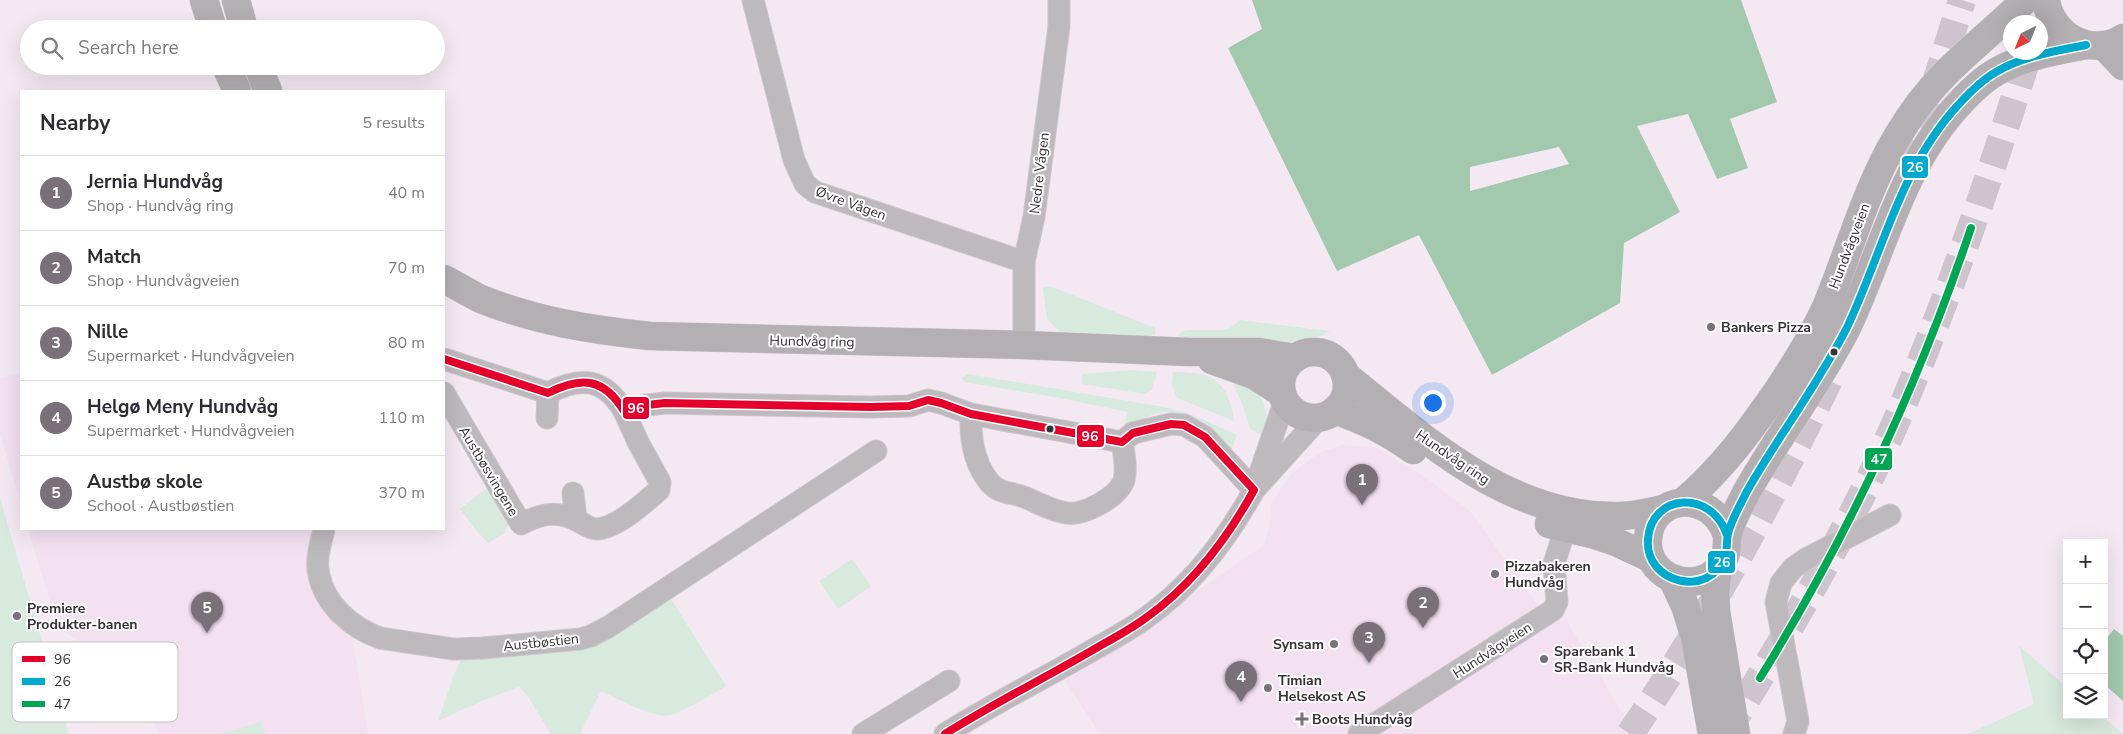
<!DOCTYPE html>
<html lang="en">
<head>
<meta charset="utf-8">
<style>
  :root { --surface:#fff; --page:#f7f7f7; --text:#2b2b33; --muted:#7c7c81; --line:#e1e1e2; --accent:#7a7079 }
  body { margin:0; font-family:"Nunito Sans",sans-serif; background:var(--page); color:var(--text) }
  .controls { position:absolute; right:15px; bottom:15px; display:grid; overflow:hidden; border-radius:0px; box-shadow:0 5px 20px #0002 }
  .controls button { width:45px; height:45px; display:grid; place-items:center; padding:0; border:0; border-bottom:1px solid var(--line); background:var(--surface); color:var(--text); font:25px sans-serif }
  .compass { position:absolute; left:2003px; top:15px; width:45px; height:45px; border-radius:50%; background:var(--surface); box-shadow:0 5px 20px #0002; rotate:223deg }
  .you { position:absolute; left:1432px; top:402px; width:18px; height:18px; margin:-12px; border:4px solid #fff; border-radius:50%; background:#1a73e8; box-shadow:0 0 0 8px #1a73e833 }
  .badge { display:grid; place-items:center; width:32px; height:32px; border-radius:50%; background:var(--accent); color:#fff; font-size:16px; font-weight:700 }
  .pin { position:absolute; translate:-50% -41px; filter:drop-shadow(0 1px 2px #0008) }
  .pin::after { content:''; position:absolute; top:26px; width:18px; height:15px; background:inherit; clip-path:polygon(0 0,100% 0,50% 100%) }
  .list { margin:0; padding:0; list-style:none }
  h2 { display:flex; justify-content:space-between; align-items:center; height:65px; margin:0; padding:0 20px; font-size:21px }
  h2 small { font-size:16px; font-weight:400; color:var(--muted) }
  .list li { display:grid; grid-template-columns:32px 1fr auto; gap:15px; align-items:center; box-sizing:border-box; height:75px; padding:0 20px; border-top:1px solid var(--line) }
  .list b { display:block; font-size:19px; white-space:nowrap }
  .list p { margin:0; font-size:16px; white-space:nowrap; color:var(--muted) }
  .list em { font-size:16px; font-style:normal; color:var(--muted) }
  .icon { flex:none; width:28px; height:28px; fill:none; stroke:currentColor; stroke-width:2; stroke-linecap:round; stroke-linejoin:round }
  .map { position:relative; flex:none; width:2123px; height:734px; overflow:hidden }
  .search { position:absolute; background:var(--surface); box-shadow:0 5px 20px #0002; left:20px; top:20px; width:425px; height:55px; display:flex; align-items:center; gap:12px; box-sizing:border-box; padding:0 18px; border-radius:28px; color:var(--muted); font-size:19px }
  .panel { position:absolute; background:var(--surface); box-shadow:0 5px 20px #0002; left:20px; top:90px; width:425px; height:440px; border-radius:0px }
  .map>svg:first-child { display:block }
</style>
</head>
<body>
<div class="map">
<svg width="2123" height="734" viewBox="0 0 2123 734">
  <rect width="100%" height="100%" fill="#f4e9f3"/>
  <g fill="#f3e0f1">
    <polygon points="21,374 21,504 0,433 0,377"/>
    <polygon points="1342,445 1376,447 1425,477 1470,511 1552,625 1565,618 1635,734 1100,734 1065,681 1264,545 1269,527 1272,502 1293,472 1319,453"/>
    <polygon points="28,529 314,529 306,559 309,582 315,602 326,615 353,639 368,734 158,734 140,677 58,628"/>
  </g>
  <g fill="#d8e9dd">
    <polygon points="1050,286 1155,328 1155,335 1131,338 1061,333 1047,319 1043,288"/>
    <polygon points="1240,320 1330,331 1320,336 1277,344 1176,338 1181,332 1187,330 1224,330 1230,328"/>
    <polygon points="1133,370 1157,372 1152,390 1145,394 1082,384 1082,374"/>
    <path d="M1173 372C1212 372 1228 379 1234 421L1177 398 1172 385Z"/>
    <path d="M968 374 1164 407 1190 414 1237 435 1230 453C1209 433 1186 404 1154 414 1143 418 1132 426 1122 431L1128 412 1060 398 964 382 962 378Z"/>
    <path d="M1232 381 1255 386C1265 402 1270 417 1264 436L1250 429 1244 409Z"/>
    <polygon points="489,486 509,522 506,532 488,543 475,529 460,509"/>
    <polygon points="0,498 69,734 0,734"/>
    <polygon points="852,559 871,586 838,609 819,581"/>
    <path d="M669 596 726 686C715 693 681 713 670 715 654 719 616 698 601 691L580 734H551L527 695 519 687 484 700 438 721 454 674 463 656 533 651Z"/>
    <polygon points="2019,646 2067,687 2067,715 2101,715 2123,734 1968,734 2034,704"/>
    <polygon points="261,722 265,734 221,734"/>
  </g>
  <g fill="#a2c9ad" fill-rule="evenodd">
    <path d="M1252 0H1741L1777 102 1730 119 1748 168 1717 179 1688 114 1637 126 1680 212 1624 243 1620 303 1492 375 1419 235 1337 271 1228 48 1262 29ZM1559 147 1569 164 1470 191V167Z"/>
    <polygon points="2114,629 2123,636 2123,701 2104,684 2104,642"/>
  </g>
  <g fill="none" stroke-linecap="round" stroke-linejoin="round">
    <g stroke="#cec4cd" stroke-width="28" stroke-dasharray="28 14" stroke-linecap="butt">
      <polyline points="1909,168 1962,0"/>
      <path d="M1630 734C1708 620 1771 500 1831 376"/>
      <path d="M1725 734C1791 628 1855 520 1903 405 1951 290 1992 172 2029 52"/>
    </g>
    <g stroke="#cec5cd" stroke-width="23">
      <g id="minor">
        <polyline points="753,0 794,160 805,184 815,192 1024,262"/>
        <polyline points="1024,345 1024,262 1034,217 1059,26 1059,0"/>
        <path d="M444 359 548 393C582 376 604 378 624 411L647 405 665 403 871 407 909 406 928 400 941 403 971 414 1122 442 1133 433 1171 424 1184 425 1205 437 1254 490C1227 539 1192 585 1147 617 1131 629 1114 638 1098 647 1047 677 994 703 945 734"/>
        <path d="M444 393 521 524C542 513 558 510 580 522 585 525 591 529 597 529 617 528 644 503 659 490L660 482 638 442 624 411"/>
        <polyline points="1285,400 1254,490 1320,417"/>
        <path d="M971 414C970 438 974 464 990 483 1000 494 1011 492 1024 497 1039 503 1051 511 1067 513 1083 516 1119 497 1124 480 1127 469 1124 453 1122 442"/>
        <polyline points="547,418 548,393"/>
        <polyline points="573,493 576,520"/>
        <path d="M324 529C321 543 315 560 319 575 325 605 352 628 380 638L454 649 483 648 580 639 591 636 608 627 876 451"/>
        <polyline points="863,734 949,681"/>
        <polyline points="1359,734 1553,610 1557,602 1554,564 1565,529"/>
        <polyline points="1794,734 1798,721 1776,602 1781,583 1793,568 1806,559 1890,515"/>
      </g>
    </g>
    <g stroke="#cec5cd" stroke-width="29">
      <g id="secondary">
        <polyline points="204,0 213,29"/>
        <polyline points="236,0 244,29"/>
        <path d="M2046 0C2051 36 2091 58 2123 38"/>
        <polyline points="2103,45 2123,66"/>
        <polyline points="226,66 237,91"/>
        <polyline points="258,66 268,91"/>
        <path d="M444 279C456 285 468 293 481 299 535 321 592 330 650 336L1024 345 1189 352H1259L1295 358"/>
        <circle cx="1314" cy="385" r="33"/>
        <polyline points="1212,360 1254,375 1282,393"/>
        <path d="M1345 375C1426 440 1509 518 1619 516 1635 516 1650 512 1664 509"/>
        <path d="M1335 410C1367 422 1385 430 1413 450"/>
        <path d="M1683 502C1723 468 1748 433 1778 390 1796 363 1814 334 1827 305 1850 249 1866 189 1897 137 1910 115 1926 93 1945 74 1971 48 1999 26 2025 0"/>
        <polyline points="1549,524 1595,535 1616,542 1650,558"/>
        <path d="M1727 535C1711 488 1651 494 1648 539 1644 584 1711 599 1725 556 1728 548 1726 541 1728 534 1731 520 1740 506 1746 493 1770 450 1799 411 1824 368 1833 353 1843 337 1850 321 1884 247 1902 165 1959 104 1970 92 1982 80 1996 72 2023 56 2056 51 2086 45"/>
        <polyline points="1718,569 1715,592 1716,611 1736,734"/>
        <polyline points="1673,580 1686,608 1695,638 1712,734"/>
      </g>
    </g>
    <use href="#minor" stroke="#bdb9bd" stroke-width="21"/>
    <use href="#secondary" stroke="#b3afb3" stroke-width="28"/>
    <g stroke="#fff" stroke-width="11">
      <path id="bus-1" d="M444 359 548 393C582 376 604 378 624 411L647 405 665 403 871 407 909 406 928 400 941 403 971 414 1122 442 1133 433 1171 424 1184 425 1205 437 1254 490C1227 539 1192 585 1147 617 1131 629 1114 638 1098 647 1047 677 994 703 945 734"/>
    </g>
    <g stroke="#fff" stroke-width="11">
      <path id="bus-2" d="M1727 535C1711 488 1651 494 1648 539 1644 584 1711 599 1725 556 1728 548 1726 541 1728 534 1731 520 1740 506 1746 493 1770 450 1799 411 1824 368 1833 353 1843 337 1850 321 1884 247 1902 165 1959 104 1970 92 1982 80 1996 72 2023 56 2056 51 2086 45"/>
    </g>
    <g stroke="#fff" stroke-width="11">
      <path id="bus-3" d="M1760 678C1848 537 1918 385 1971 228"/>
    </g>
    <use href="#bus-1" stroke="#e4002b" stroke-width="8"/>
    <use href="#bus-2" stroke="#00a9ce" stroke-width="8"/>
    <use href="#bus-3" stroke="#00a651" stroke-width="8"/>
  </g>
  <g fill="#7a7079" stroke="#fff" stroke-width="2">
    <circle cx="1711" cy="327" r="5"/>
    <circle cx="1495" cy="574" r="5"/>
    <circle cx="17" cy="616" r="5"/>
    <circle cx="1334" cy="644" r="5"/>
    <circle cx="1544" cy="659" r="5"/>
    <circle cx="1268" cy="688" r="5"/>
    <path d="M1299.5 711.5h5v5h5v5h-5v5h-5v-5h-5v-5h5z"/>
  </g>
  <g fill="#382f37" stroke="#fff" stroke-width="2">
    <circle cx="1834" cy="352" r="4.5"/>
    <circle cx="1050" cy="429" r="4.5"/>
  </g>
  <g text-anchor="middle" stroke-width="4" stroke-linejoin="round" paint-order="stroke">
    <g font-size="14" fill="#382f37" stroke="#fff">
      <text transform="translate(1039 173) rotate(-83)" y="5">Nedre Vågen</text>
      <text transform="translate(851 203) rotate(20)" y="5">Øvre Vågen</text>
      <text transform="translate(1849 246) rotate(-69)" y="5">Hundvågveien</text>
      <text transform="translate(812 341) rotate(1)" y="5">Hundvåg ring</text>
      <text transform="translate(1453 457) rotate(34)" y="5">Hundvåg ring</text>
      <text transform="translate(489 471) rotate(59)" y="5">Austbøsvingene</text>
      <text transform="translate(541 642) rotate(-6)" y="5">Austbøstien</text>
      <text transform="translate(1492 650) rotate(-33)" y="5">Hundvågveien</text>
    </g>
    <g font-size="14" font-weight="bold" fill="#382f37" stroke="#fff" text-anchor="start">
      <text x="1721" y="332">Bankers Pizza</text>
      <text x="1505" y="571">Pizzabakeren<tspan x="1505" dy="16">Hundvåg</tspan></text>
      <text x="27" y="613">Premiere<tspan x="27" dy="16">Produkter-banen</tspan></text>
      <text x="1324" y="649" text-anchor="end">Synsam</text>
      <text x="1554" y="656">Sparebank 1<tspan x="1554" dy="16">SR-Bank Hundvåg</tspan></text>
      <text x="1278" y="685">Timian<tspan x="1278" dy="16">Helsekost AS</tspan></text>
      <text x="1312" y="724">Boots Hundvåg</text>
    </g>
  </g>
  <rect x="12" y="642" width="166" height="80" rx="8" fill="#fff" stroke="#c3c1c3" stroke-width="1"/>
  <rect x="22" y="656" width="23" height="6" fill="#e4002b"/>
  <rect x="22" y="678" width="23" height="7" fill="#00a9ce"/>
  <rect x="22" y="701" width="23" height="6" fill="#00a651"/>
  <g font-size="14" fill="#382f37">
    <text x="54" y="664">96</text>
    <text x="54" y="686">26</text>
    <text x="54" y="709">47</text>
  </g>
  <g stroke="#fff" stroke-width="2">
    <rect x="1901" y="155" width="28" height="24" rx="5" fill="#00a9ce"/>
    <rect x="622" y="396" width="28" height="24" rx="5" fill="#e4002b"/>
    <rect x="1076" y="424" width="29" height="24" rx="5" fill="#e4002b"/>
    <rect x="1864" y="447" width="29" height="24" rx="5" fill="#00a651"/>
    <rect x="1707" y="550" width="29" height="24" rx="5" fill="#00a9ce"/>
  </g>
  <g font-size="14" text-anchor="middle" font-weight="bold" fill="#fff">
    <text x="1915" y="172">26</text>
    <text x="636" y="413">96</text>
    <text x="1090" y="441">96</text>
    <text x="1879" y="464">47</text>
    <text x="1722" y="567">26</text>
  </g>
</svg>
<div class="controls">
<button>+</button>
<button>−</button>
<button><svg class="icon" aria-label="locate" viewBox="0 0 24 24"><circle cx="12" cy="12" r="6"/><path d="M12 2v4M12 18v4M2 12h4M18 12h4"/></svg></button>
<button><svg class="icon" aria-label="layers" viewBox="0 0 24 24"><path d="M12 4l9 5-9 5-9-5zM3 14l9 5 9-5"/></svg></button>
</div>
<svg class="compass" viewBox="-18 -18 36 36"><path d="M0-13l5 13h-10z" fill="#e53935"/><path d="M0 13l5-13h-10z" fill="#7c7c81"/></svg>
<div class="you"></div>
<div class="pin badge" style="left:1362px;top:505px">1</div>
<div class="pin badge" style="left:1423px;top:628px">2</div>
<div class="pin badge" style="left:1369px;top:663px">3</div>
<div class="pin badge" style="left:1241px;top:702px">4</div>
<div class="pin badge" style="left:207px;top:633px">5</div>
<div class="search"><svg class="icon" aria-label="search" viewBox="0 0 24 24"><circle cx="10" cy="10" r="6"/><path d="M15 15l6 6"/></svg>Search here</div>
<section class="panel">
<h2>Nearby<small>5 results</small></h2>
<ul class="list">
<li><span class="badge">1</span><div><b>Jernia Hundvåg</b><p>Shop · Hundvåg ring</p></div><em>40 m</em></li>
<li><span class="badge">2</span><div><b>Match</b><p>Shop · Hundvågveien</p></div><em>70 m</em></li>
<li><span class="badge">3</span><div><b>Nille</b><p>Supermarket · Hundvågveien</p></div><em>80 m</em></li>
<li><span class="badge">4</span><div><b>Helgø Meny Hundvåg</b><p>Supermarket · Hundvågveien</p></div><em>110 m</em></li>
<li><span class="badge">5</span><div><b>Austbø skole</b><p>School · Austbøstien</p></div><em>370 m</em></li>
</ul>
</section>
</div>
</body>
</html>
